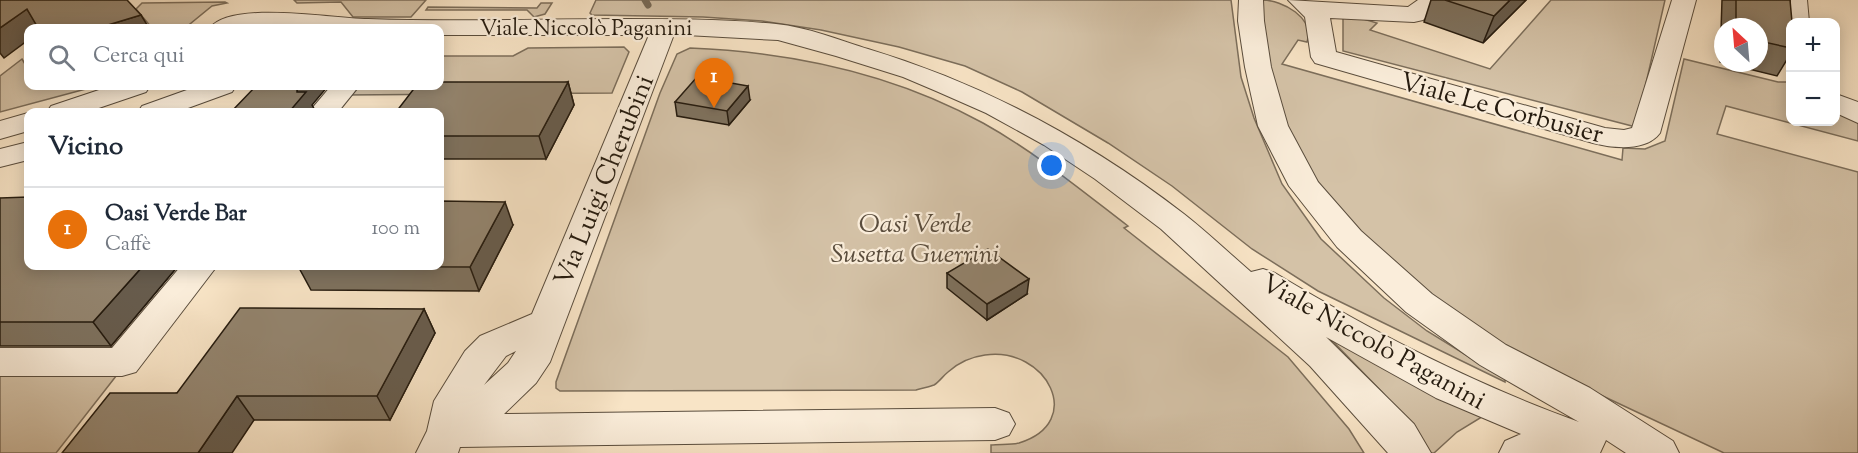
<!DOCTYPE html>
<html lang="it">
<head>
<meta charset="utf-8">
<style>
  :root { --surface:#fff; --page:#f2f2f3; --text:#1f2937; --muted:#747a83; --line:#e0e1e3; --accent:#8f2418 }
  body { margin:0; font-family:"Sorts Mill Goudy",serif; background:var(--page); color:var(--text) }
  .controls { position:absolute; right:18px; top:18px; display:grid; overflow:hidden; border-radius:12px; box-shadow:0 3px 15px #0003 }
  .controls button { width:54px; height:54px; display:grid; place-items:center; padding:0; border:0; border-bottom:2px solid var(--line); background:var(--surface); color:var(--text); font:30px sans-serif }
  .compass { position:absolute; left:1714px; top:18px; width:54px; height:54px; border-radius:50%; background:var(--surface); box-shadow:0 3px 15px #0003; rotate:334deg }
  .you { position:absolute; left:1052px; top:166px; width:21px; height:21px; margin:-15px; border:4px solid #fff; border-radius:50%; background:#1a73e8; box-shadow:0 0 0 9px #1a73e833 }
  .badge { display:grid; place-items:center; width:39px; height:39px; border-radius:50%; background:var(--accent); color:#fff; font-size:20px; font-weight:700 }
  .pin { position:absolute; translate:-50% -50px; filter:drop-shadow(0 2px 3px #0008) }
  .pin::after { content:''; position:absolute; top:32px; width:21px; height:18px; background:inherit; clip-path:polygon(0 0,100% 0,50% 100%) }
  .list { margin:0; padding:0; list-style:none }
  h2 { display:flex; justify-content:space-between; align-items:center; height:78px; margin:0; padding:0 24px; font-size:26px }
  h2 small { font-size:20px; font-weight:400; color:var(--muted) }
  .list li { display:grid; grid-template-columns:39px 1fr auto; gap:18px; align-items:center; box-sizing:border-box; height:84px; padding:0 24px; border-top:2px solid var(--line) }
  .list b { display:block; font-size:22px; white-space:nowrap }
  .list p { margin:0; font-size:20px; white-space:nowrap; color:var(--muted) }
  .list em { font-size:20px; font-style:normal; color:var(--muted) }
  .icon { flex:none; width:33px; height:33px; fill:none; stroke:currentColor; stroke-width:2; stroke-linecap:round; stroke-linejoin:round }
  .map { position:relative; flex:none; width:1858px; height:453px; overflow:hidden }
  .search { position:absolute; background:var(--surface); box-shadow:0 3px 15px #0003; left:24px; top:24px; width:420px; height:66px; display:flex; align-items:center; gap:15px; box-sizing:border-box; padding:0 21px; border-radius:12px; color:var(--muted); font-size:22px }
  .panel { position:absolute; background:var(--surface); box-shadow:0 3px 15px #0003; left:24px; top:108px; width:420px; height:162px; border-radius:12px }
  .map>svg:first-child { display:block }
</style>
</head>
<body>
<div class="map">
<svg width="1858" height="453" viewBox="0 0 1858 453">
  <rect width="100%" height="100%" fill="#f8e4c6"/>
  <filter id="stains"><feTurbulence type="fractalNoise" baseFrequency=".00333" numOctaves="4"/><feColorMatrix values="0 0 0 0 .2 0 0 0 0 .09 0 0 0 0 .02 0 0 0 .5 -.17"/></filter>
  <radialGradient id="worn" r=".72"><stop offset=".6" stop-color="#630" stop-opacity="0"/><stop offset="1" stop-color="#630" stop-opacity=".3"/></radialGradient>
  <g fill="#d4c2a7" stroke="#7c6e5b" stroke-width="1.5">
    <polygon points="294,0 426,0 411,17 353,17 341,2 297,3"/>
    <polygon points="596,0 1231,0 1241,77 1254,118 1282,184 1321,239 1384,298 1427,331 1505,379 1505,382 1318,291 1252,249 1172,186 1108,143 1022,92 965,66 899,47 821,30 762,21 703,17 592,15 590,13"/>
    <path d="M1262 0C1283 0 1315 18 1307 42L1298 40 1282 64 1622 160 1623 148 1645 149 1665 141 1684 59 1778 82H1790V122H1836V109L1858 120V141L1726 106 1717 134 1858 172V453H1724L1541 367 1461 318 1385 256 1324 194 1282 116 1265 58Z"/>
    <polygon points="1551,0 1665,0 1636,127 1343,51 1343,13 1377,23 1370,30 1490,69"/>
    <polygon points="142,3 225,2 227,3 212,6 185,28 152,28 136,9"/>
    <polygon points="541,3 552,3 545,14 534,17 527,10 426,10 428,7 537,8"/>
    <polygon points="624,47 629,52 612,93 345,95 352,86 440,86 440,56 513,56 528,48"/>
    <path d="M690 48C791 52 894 74 983 123 1035 152 1081 190 1128 226L1124 228 1288 357 1349 429 1364 453H991V445C1000 444 1011 445 1019 443 1087 422 1046 346 985 355 970 357 959 362 948 372 943 376 939 382 934 385 929 387 922 388 916 390L560 391 556 388V382L660 93 677 54Z"/>
    <polygon points="22,59 28,69 28,86 97,86 0,112 0,76"/>
    <polygon points="1315,323 1485,415 1457,432 1434,453 1431,453 1382,392"/>
    <polygon points="120,371 56,453 0,453 0,372"/>
  </g>
  <g fill="none" stroke-linecap="round" stroke-linejoin="round">
    <polyline stroke="#786b58" stroke-width="7" points="645,0 648,5"/>
    <g stroke="#5a4d3d" stroke-width="2">
      <g id="minor">
        <path d="M1239 0H1263L1264 21 1271 67 1288 126 1318 182 1361 231 1432 294 1506 345 1590 388 1673 441 1679 453H1626L1606 440 1600 453H1499L1505 441 1521 434 1436 398 1326 337 1414 424 1431 453H1388L1310 366 1161 229 1095 179 1044 145 986 113 936 91 903 77 836 56 778 40 686 35H671L673 37 550 362 536 383 504 414 995 408 1009 413 1015 424 1009 435 995 440 460 447 458 453H416L427 431 434 401 465 351 480 336 532 314 649 35H440V28H210C231 0 336 19 368 19 454 22 540 19 626 19 676 19 727 19 776 24 807 27 839 40 868 49 984 84 1088 140 1184 214 1207 232 1229 253 1251 272L1263 269 1275 273C1375 333 1469 382 1579 422L1480 365 1406 312 1337 247 1289 186 1258 126 1245 67 1238 21ZM516 351 508 363 484 385 506 356Z"/>
        <path d="M1288 0 1408 7 1418 0H1445L1423 20 1414 22 1330 18 1336 52 1605 128 1624 130 1632 128 1672 0H1696L1660 133C1646 152 1612 148 1593 143L1315 63 1311 57 1305 17Z"/>
        <polygon points="1783,0 1807,0 1809,22 1790,22 1790,28 1788,27 1784,22"/>
        <polygon points="111,86 150,86 146,92 87,112 47,112 51,106"/>
        <polygon points="198,86 236,86 232,92 177,112 138,112 142,106"/>
        <polygon points="331,86 359,86 338,112 309,112"/>
        <polygon points="1836,94 1858,102 1858,123 1836,113"/>
        <polygon points="28,113 28,131 0,139 0,121"/>
        <polygon points="28,142 28,160 0,167 0,149"/>
        <polygon points="181,266 217,266 136,372 122,376 0,376 0,348 112,348"/>
      </g>
    </g>
    <use href="#minor" fill="#faedda" fill-rule="evenodd"/>
  </g>
  <g fill="#7e725f" stroke="#251b0f" stroke-width="1.5" fill-rule="evenodd">
    <polygon points="1431,0 1526,0 1483,43 1424,22"/>
    <path d="M1722 0H1790L1791 53 1777 76 1720 62ZM1723 27H1759V63H1723Z"/>
    <polygon points="568,82 574,105 546,159 442,159 440,162 440,112"/>
    <polygon points="750,100 729,125 677,116 675,102"/>
    <polygon points="0,198 28,266 178,266 111,346 0,346"/>
    <polygon points="513,225 479,291 311,290 298,266"/>
    <polygon points="947,273 1027,294 987,320 947,288"/>
    <polygon points="424,309 435,333 390,420 254,420 177,393"/>
  </g>
  <g fill="#675c4d" stroke="#251b0f" stroke-width="1.5">
    <polygon points="1510,0 1526,0 1483,43 1494,16"/>
    <polygon points="27,9 39,28 28,28 28,40 4,58 0,53 0,28"/>
    <polygon points="141,15 149,28 98,28"/>
    <polygon points="568,82 574,105 546,159 539,136"/>
    <polygon points="300,86 328,86 312,105 316,112 289,112 297,92 297,89"/>
    <polygon points="748,86 750,100 729,125 727,111"/>
    <polygon points="505,202 513,225 479,291 470,267"/>
    <polygon points="143,266 178,266 111,346 93,322"/>
    <polygon points="1029,279 1027,294 987,320 987,304"/>
    <polygon points="424,309 435,333 390,420 377,396"/>
    <polygon points="237,396 254,420 232,453 198,453"/>
  </g>
  <g fill="#93846e" stroke="#251b0f" stroke-width="1.5">
    <polygon points="0,0 127,0 141,15 98,28 38,28 27,9 0,28"/>
    <polygon points="1445,0 1510,0 1494,16"/>
    <polygon points="1736,0 1790,0 1792,22 1791,22 1791,48 1759,41 1759,27 1736,27"/>
    <polygon points="697,77 748,86 727,111 675,102"/>
    <polygon points="440,82 568,82 539,136 440,136 440,112 396,112 416,86 440,86"/>
    <polygon points="256,86 300,86 297,89 297,92 306,92 289,112 231,112"/>
    <polygon points="28,197 28,266 143,266 93,322 0,322 0,198"/>
    <polygon points="440,201 505,202 470,267 298,266 440,266"/>
    <polygon points="988,249 1029,279 987,304 947,273"/>
    <polygon points="240,308 424,309 377,396 237,396 198,453 62,453 110,393 177,393"/>
  </g>
  <g text-anchor="middle" stroke-width="4.5" stroke-linejoin="round" paint-order="stroke">
    <g font-size="22" fill="#251b0f" stroke="#faedda">
      <text x="586" y="35">Viale Niccolò Paganini</text>
    </g>
    <g font-size="26" fill="#251b0f" stroke="#faedda">
      <text transform="translate(1502 107) rotate(15)" y="9">Viale Le Corbusier</text>
      <text transform="translate(603 180) rotate(-68)" y="9">Via Luigi Cherubini</text>
      <text transform="translate(1374 341) rotate(29)" y="9">Viale Niccolò Paganini</text>
    </g>
    <g font-size="26" font-style="italic" fill="#5a4d3d" stroke="#faedda">
      <text x="915" y="232">Oasi Verde<tspan x="915" dy="30">Susetta Guerrini</tspan></text>
    </g>
  </g>
  <rect width="100%" height="100%" filter="url(#stains)"/>
  <rect width="100%" height="100%" fill="url(#worn)"/>
</svg>
<div class="controls">
<button>+</button>
<button>−</button>
</div>
<svg class="compass" viewBox="-18 -18 36 36"><path d="M0-13l5 13h-10z" fill="#e53935"/><path d="M0 13l5-13h-10z" fill="#747a83"/></svg>
<div class="you"></div>
<div class="pin badge" style="left:714px;top:108px;background:#e8710a">1</div>
<div class="search"><svg class="icon" aria-label="search" viewBox="0 0 24 24"><circle cx="10" cy="10" r="6"/><path d="M15 15l6 6"/></svg>Cerca qui</div>
<section class="panel">
<h2>Vicino<small></small></h2>
<ul class="list">
<li><span class="badge" style="background:#e8710a">1</span><div><b>Oasi Verde Bar</b><p>Caffè</p></div><em>100 m</em></li>
</ul>
</section>
</div>
</body>
</html>
